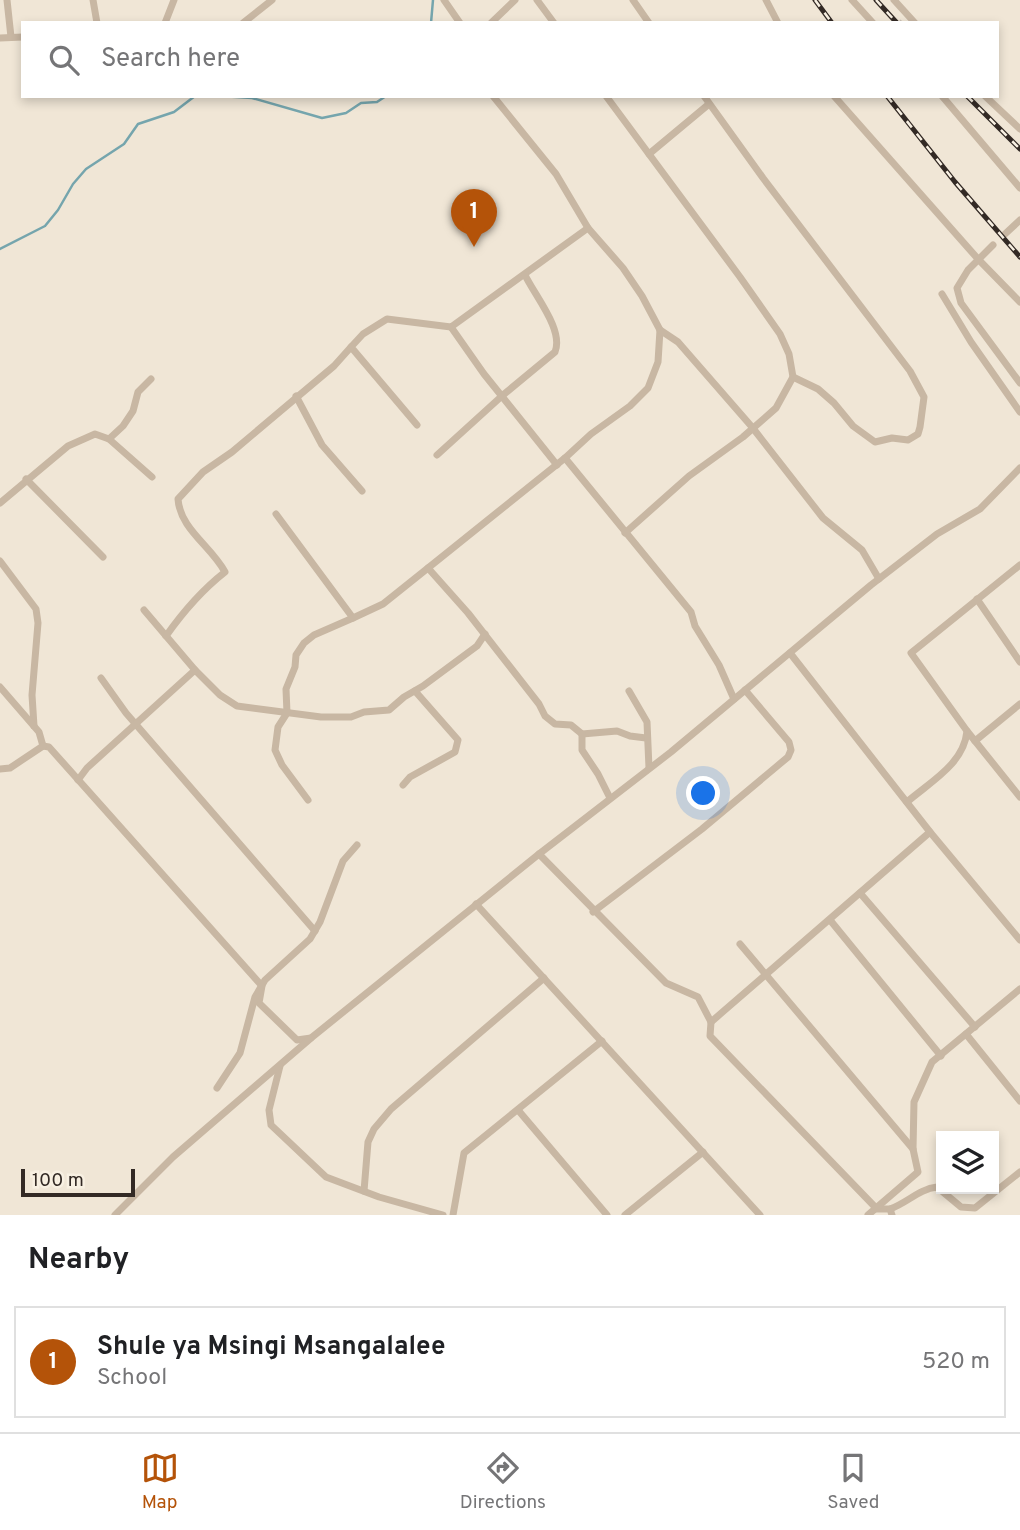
<!DOCTYPE html>
<html lang="en">
<head>
<meta charset="utf-8">
<style>
  :root { --surface:#fff; --page:#f2f2f2; --text:#202124; --muted:#757577; --line:#e0e0e0; --accent:#b45309 }
  body { margin:0; font-family:Overpass,sans-serif; background:var(--page); color:var(--text) }
  .controls { position:absolute; right:21px; bottom:21px; display:grid; overflow:hidden; border-radius:0px; box-shadow:0 4px 10px #0003 }
  .controls button { width:63px; height:63px; display:grid; place-items:center; padding:0; border:0; border-bottom:2px solid var(--line); background:var(--surface); color:var(--text); font:35px sans-serif }
  .scale { position:absolute; left:21px; bottom:18px; width:114px; box-sizing:border-box; padding-left:7px; border:4px solid #332a25; border-top:0; font-size:19px; line-height:24px; white-space:nowrap; color:#332a25; -webkit-text-stroke:5px #f8f0e2; paint-order:stroke }
  .you { position:absolute; left:704px; top:794px; width:24px; height:24px; margin:-18px; border:5px solid #fff; border-radius:50%; background:#1a73e8; box-shadow:0 0 0 10px #1a73e833 }
  .badge { display:grid; place-items:center; width:46px; height:46px; border-radius:50%; background:var(--accent); color:#fff; font-size:23px; font-weight:700 }
  .pin { position:absolute; translate:-50% -58px; filter:drop-shadow(0 2px 4px #0008) }
  .pin::after { content:''; position:absolute; top:37px; width:24px; height:21px; background:inherit; clip-path:polygon(0 0,100% 0,50% 100%) }
  .list { margin:0; padding:0; list-style:none }
  h2 { display:flex; justify-content:space-between; align-items:center; height:91px; margin:0; padding:0 28px; font-size:30px }
  h2 small { font-size:23px; font-weight:400; color:var(--muted) }
  .list li { display:grid; grid-template-columns:46px 1fr auto; gap:21px; align-items:center; box-sizing:border-box; height:112px; margin:0 14px 14px; padding:0 14px; border:2px solid var(--line); border-radius:0px }
  .list b { display:block; font-size:26px; white-space:nowrap }
  .list p { margin:0; font-size:23px; white-space:nowrap; color:var(--muted) }
  .list em { font-size:23px; font-style:normal; color:var(--muted) }
  .icon { flex:none; width:38px; height:38px; fill:none; stroke:currentColor; stroke-width:2; stroke-linecap:round; stroke-linejoin:round }
  .map { position:relative; flex:none; width:1020px; height:1215px; overflow:hidden }
  .search { position:absolute; background:var(--surface); box-shadow:0 4px 10px #0003; left:21px; right:21px; top:21px; height:77px; display:flex; align-items:center; gap:18px; box-sizing:border-box; padding:0 24px; border-radius:0px; color:var(--muted); font-size:26px }
  .sheet { height:217px; background:var(--surface) }
  nav { display:flex; justify-content:space-around; align-items:center; box-sizing:border-box; height:98px; border-top:2px solid var(--line); background:var(--surface); font-size:19px; color:var(--muted) }
  nav a { display:grid; justify-items:center; gap:4px }
  nav .on { color:var(--accent) }
  .map>svg:first-child { display:block }
</style>
</head>
<body>
<div class="map">
<svg width="1020" height="1215" viewBox="0 0 1020 1215">
  <rect width="100%" height="100%" fill="#f0e6d6"/>
  <g fill="none" stroke-linecap="round" stroke-linejoin="round">
    <g stroke="#75a5ad" stroke-width="2.5">
      <polyline points="431,23 433,0"/>
      <polyline points="220,96 252,98 322,118 346,113 361,103 377,102 386,96"/>
      <polyline points="0,249 45,226 58,210 73,184 86,169 124,144 138,124 174,112 195,96"/>
    </g>
    <polyline stroke="#cac0b3" stroke-width="7" stroke-dasharray="7 3.5" stroke-linecap="butt" points="902,23 903,22"/>
    <g stroke="#c8b7a3" stroke-width="7">
      <polyline points="7,0 11,37"/>
      <polyline points="93,0 97,23"/>
      <polyline points="444,0 460,23"/>
      <polyline points="537,0 554,23"/>
      <polyline points="633,0 649,23"/>
      <polyline points="766,0 778,23"/>
      <polyline points="852,0 873,23"/>
      <polyline points="894,0 915,23"/>
      <polyline points="165,23 174,0"/>
      <polyline points="243,23 272,0"/>
      <polyline points="491,23 515,0"/>
      <polyline points="0,38 23,37"/>
      <polyline points="493,96 556,174 588,228 623,268 642,296 660,330 658,362 648,388 630,406 591,434 565,458 428,568 468,613 539,704 545,716 555,724 571,725 582,734 617,731 630,736 646,738"/>
      <polyline points="606,96 740,277 780,334 789,354 793,377 776,408 743,437 689,476 625,533"/>
      <polyline points="704,96 763,178 910,371 924,397 920,427 918,434 908,440 892,438 875,442 853,426 834,403 818,389 793,377"/>
      <polyline points="834,96 978,259 1020,302"/>
      <polyline points="942,96 1020,188"/>
      <polyline points="985,96 1020,129"/>
      <polyline points="649,154 709,104"/>
      <polyline points="1005,234 1020,220"/>
      <polyline points="993,245 968,270 957,288 961,303 1020,383"/>
      <polyline points="942,294 971,342 1020,412"/>
      <polyline points="451,327 484,374 557,465"/>
      <polyline points="660,330 678,342 752,427 823,518 862,550 879,579"/>
      <polyline points="296,396 322,445 362,491"/>
      <polyline points="417,425 351,347 363,334 387,319 451,327 588,228"/>
      <polyline points="109,439 152,477"/>
      <path d="M437 455 503 395 555 352C564 330 535 296 525 275"/>
      <polyline points="565,458 691,612 695,626 719,665 734,699"/>
      <polyline points="26,479 103,557"/>
      <polyline points="0,503 68,446 95,434 109,439 123,426 133,411 138,392 151,379"/>
      <polyline points="276,514 353,618 314,635 304,643 296,655 295,667 286,689 287,713 278,727 275,750 282,765 308,800"/>
      <polyline points="0,561 36,609 38,623 32,695 34,726"/>
      <polyline points="977,599 1020,662"/>
      <polyline points="144,610 195,670"/>
      <polyline points="353,618 383,604 428,568"/>
      <path d="M166 636C183 612 202 590 225 572 211 546 180 529 178 499L203 472 232 452 334 366 351 347"/>
      <polyline points="790,653 930,832 1020,940"/>
      <polyline points="101,678 126,713 315,931"/>
      <polyline points="0,687 39,732 43,746"/>
      <polyline points="629,691 647,722 649,768"/>
      <polyline points="967,731 1020,797"/>
      <polyline points="582,734 582,750 598,774 610,798"/>
      <polyline points="975,741 1020,704"/>
      <polyline points="43,746 49,747 262,986 259,1003 297,1040 311,1038 539,854 671,752 871,585 937,534 980,509 1020,468"/>
      <polyline points="0,769 10,768 43,746"/>
      <polyline points="78,780 87,768 195,670 220,695 237,706 321,717 351,717 364,712 389,710 404,697 423,686 477,646 485,634"/>
      <polyline points="403,785 410,777 455,752 458,740 415,691"/>
      <path d="M907 802C930 782 964 764 967 731L911 653 1020 565"/>
      <polyline points="539,854 666,983 698,997 711,1022 710,1036 877,1209 890,1209 892,1215"/>
      <polyline points="860,893 975,1027"/>
      <polyline points="476,904 760,1215"/>
      <polyline points="593,912 702,829 788,757 791,750 789,742 745,690"/>
      <polyline points="830,920 941,1056"/>
      <polyline points="740,944 913,1149"/>
      <polyline points="711,1022 930,832"/>
      <polyline points="966,1034 1020,1101"/>
      <polyline points="280,1066 269,1110 271,1125 326,1177 379,1197 443,1215"/>
      <polyline points="217,1088 240,1053 255,997 265,980 310,939 320,922 343,861 357,845"/>
      <polyline points="518,1110 607,1215"/>
      <polyline points="364,1191 368,1142 374,1129 391,1109 544,978"/>
      <path d="M890 1209C907 1203 919 1189 937 1187L961 1207 975 1208 1020 1172"/>
      <polyline points="115,1215 173,1157 311,1038"/>
      <polyline points="453,1215 464,1153 602,1041"/>
      <polyline points="625,1215 703,1152"/>
      <polyline points="868,1215 918,1172 913,1149 914,1102 932,1062 1020,989"/>
    </g>
    <g stroke="#332a25" stroke-width="5">
      <g id="rail">
        <polyline points="815,0 832,23"/>
        <polyline points="876,0 897,23"/>
        <polyline points="887,96 955,182 1020,257"/>
        <polyline points="967,96 1020,149"/>
      </g>
    </g>
    <use href="#rail" stroke="#f8f0e2" stroke-width="2.5" stroke-dasharray="8" stroke-linecap="butt"/>
  </g>
</svg>
<div class="controls">
<button><svg class="icon" aria-label="layers" viewBox="0 0 24 24"><path d="M12 4l9 5-9 5-9-5zM3 14l9 5 9-5"/></svg></button>
</div>
<div class="scale">100 m</div>
<div class="you"></div>
<div class="pin badge" style="left:474px;top:247px">1</div>
<div class="search"><svg class="icon" aria-label="search" viewBox="0 0 24 24"><circle cx="10" cy="10" r="6"/><path d="M15 15l6 6"/></svg>Search here</div>
</div>
<section class="sheet">
<h2>Nearby<small></small></h2>
<ul class="list">
<li><span class="badge">1</span><div><b>Shule ya Msingi Msangalalee</b><p>School</p></div><em>520 m</em></li>
</ul>
</section>
<nav>
<a class="on"><svg class="icon" aria-label="map" viewBox="0 0 24 24"><path d="M3 6l6-2 6 2 6-2v14l-6 2-6-2-6 2zM9 4v14M15 6v14"/></svg>Map</a>
<a><svg class="icon" aria-label="directions" viewBox="0 0 24 24"><path d="M12 3l9 9-9 9-9-9zM9 14v-3h6M13 9l2 2-2 2"/></svg>Directions</a>
<a><svg class="icon" aria-label="saved" viewBox="0 0 24 24"><path d="M7 4h10v16l-5-4-5 4z"/></svg>Saved</a>
</nav>
</body>
</html>
